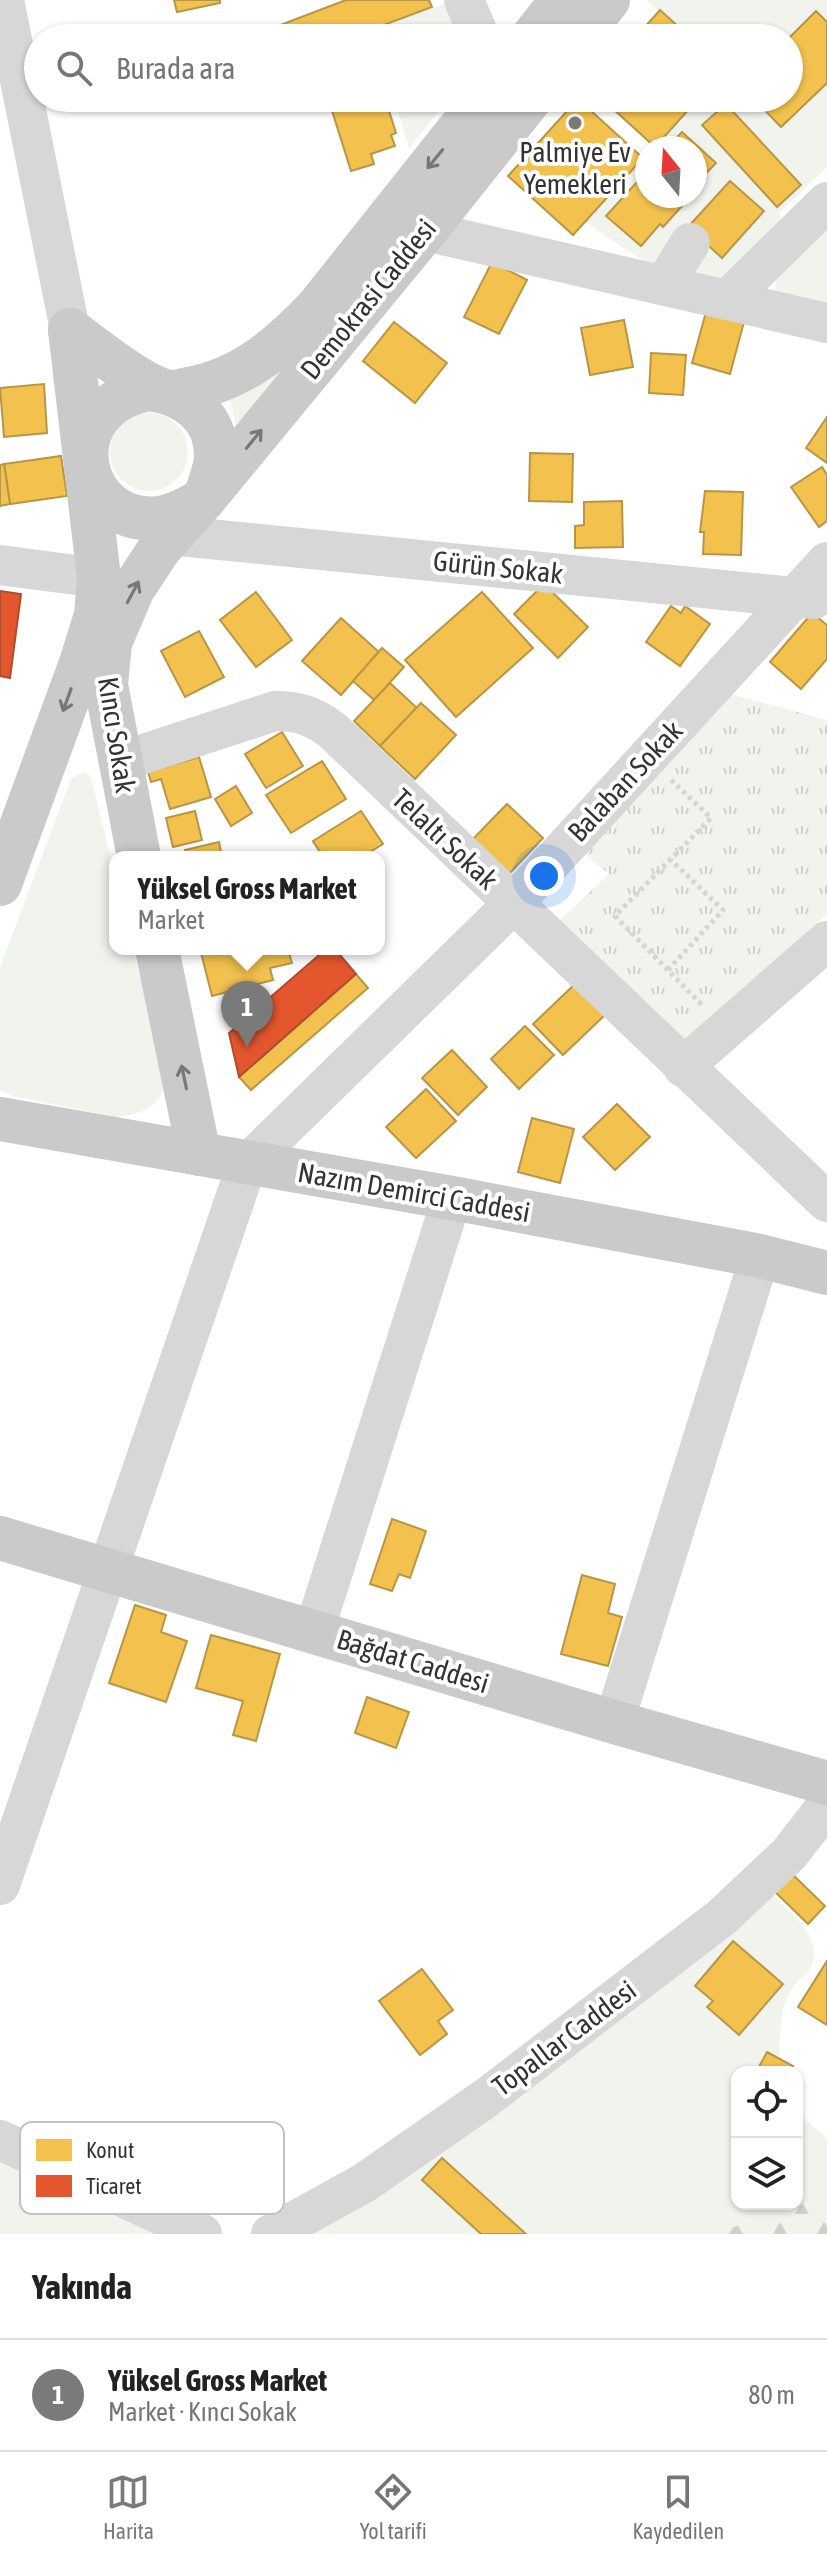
<!DOCTYPE html>
<html lang="tr">
<head>
<meta charset="utf-8">
<style>
  :root { --surface:#fff; --page:#f6f6f6; --text:#222; --muted:#767676; --line:#e0e0e0; --accent:#7a7a7a }
  body { margin:0; font-family:"Asap Condensed",sans-serif; background:var(--page); color:var(--text) }
  .controls { position:absolute; right:24px; bottom:24px; display:grid; overflow:hidden; border-radius:16px; box-shadow:0 2px 6px #0004 }
  .controls button { width:72px; height:72px; display:grid; place-items:center; padding:0; border:0; border-bottom:2px solid var(--line); background:var(--surface); color:var(--text); font:40px sans-serif }
  .compass { position:absolute; left:635px; top:136px; width:72px; height:72px; border-radius:50%; background:var(--surface); box-shadow:0 2px 6px #0004; rotate:342deg }
  .you { position:absolute; left:544px; top:876px; width:28px; height:28px; margin:-20px; border:6px solid #fff; border-radius:50%; background:#1a73e8; box-shadow:0 0 0 12px #1a73e833 }
  .badge { display:grid; place-items:center; width:52px; height:52px; border-radius:50%; background:var(--accent); color:#fff; font-size:26px; font-weight:700 }
  .pin { position:absolute; translate:-50% -66px; filter:drop-shadow(0 2px 4px #0008) }
  .pin::after { content:''; position:absolute; top:42px; width:28px; height:24px; background:inherit; clip-path:polygon(0 0,100% 0,50% 100%) }
  .popup { position:absolute; left:109px; top:851px; width:276px; height:104px; box-sizing:border-box; display:grid; place-content:center; border-radius:16px; background:var(--surface); filter:drop-shadow(0 2px 6px #0005); font-size:26px; white-space:nowrap; color:var(--muted) }
  .popup b { font-size:30px; color:var(--text) }
  .popup::after { content:''; position:absolute; left:50%; top:100%; margin-left:-16px; border:16px solid transparent; border-top-color:var(--surface) }
  .list { margin:0; padding:0; list-style:none }
  h2 { display:flex; justify-content:space-between; align-items:center; height:104px; margin:0; padding:0 32px; font-size:34px }
  h2 small { font-size:26px; font-weight:400; color:var(--muted) }
  .list li { display:grid; grid-template-columns:52px 1fr auto; gap:24px; align-items:center; box-sizing:border-box; height:112px; padding:0 32px; border-top:2px solid var(--line) }
  .list b { display:block; font-size:30px; white-space:nowrap }
  .list p { margin:0; font-size:26px; white-space:nowrap; color:var(--muted) }
  .list em { font-size:26px; font-style:normal; color:var(--muted) }
  .icon { flex:none; width:44px; height:44px; fill:none; stroke:currentColor; stroke-width:2; stroke-linecap:round; stroke-linejoin:round }
  .map { position:relative; flex:none; width:827px; height:2234px; overflow:hidden }
  .search { position:absolute; background:var(--surface); box-shadow:0 2px 6px #0004; left:24px; right:24px; top:24px; height:88px; display:flex; align-items:center; gap:20px; box-sizing:border-box; padding:0 28px; border-radius:44px; color:var(--muted); font-size:30px }
  .sheet { height:216px; background:var(--surface) }
  nav { display:flex; justify-content:space-around; align-items:center; box-sizing:border-box; height:112px; border-top:2px solid var(--line); background:var(--surface); font-size:22px; color:var(--muted) }
  nav a { display:grid; justify-items:center; gap:4px }
  nav .on { color:var(--accent) }
  .map>svg:first-child { display:block }
</style>
</head>
<body>
<div class="map">
<svg width="827" height="2234" viewBox="0 0 827 2234">
  <defs>
    <pattern id="forest-firs" width="22" height="20" patternUnits="userSpaceOnUse" patternTransform="scale(2)"><rect width="22" height="20" fill="#f1f4ed"/><path d="M5 1l3.5 6h-7zM16 11l3.5 6h-7z" fill="#cfd2cc"/></pattern>
    <pattern id="park-tufts" width="24" height="20" patternUnits="userSpaceOnUse" patternTransform="scale(2)"><rect width="24" height="20" fill="#f1f4ed"/><path d="M3 7l-1-3M5 7V3M7 7l1-3M15 17l-1-3M17 17v-4M19 17l1-3" fill="none" stroke="#cfd2cc"/></pattern>
  </defs>
  <rect width="100%" height="100%" fill="#fff"/>
  <g fill="#f1f4ed">
    <path d="M646 0H827V167L779 213 783 220 725 278C682 294 620 245 585 222L647 154V196H695V148H653L699 98H789V38H691Z"/>
    <polygon points="447,3 465,38 375,38 372,29"/>
    <polygon points="394,98 450,98 409,148"/>
    <polygon points="827,219 827,311 775,293 776,277"/>
    <polygon points="364,279 239,435 228,394"/>
    <circle cx="149" cy="452" r="39"/>
    <path d="M83 772 88 774 92 781 115 876V949H133C138 972 168 1074 163 1090 156 1110 135 1115 116 1117L14 1096 0 1090V967L71 779Z"/>
    <path d="M773 1895C791 1913 827 1941 810 1969 801 1979 792 1985 787 1998 778 2019 780 2049 779 2072H737V2204H797V2113L827 2138V2234H307Z"/>
    <polygon points="0,2156 162,2234 0,2234"/>
  </g>
  <polygon fill="url(#forest-firs)" points="827,2196 827,2234 713,2234"/>
  <polygon fill="url(#park-tufts)" points="723,692 827,720 827,914 676,1054 556,924 609,874 577,848"/>
  <g fill="#f2c14e" stroke="#b99646" stroke-width="2">
    <polygon points="174,0 220,0 220,3 177,12"/>
    <polygon points="346,0 429,0 432,7 349,38 261,38 259,33"/>
    <polygon points="660,10 691,38 635,38"/>
    <polygon points="816,11 827,22 827,83 781,127 753,98 789,98 789,38"/>
    <polygon points="328,98 385,98 396,133 391,135 395,146 371,154 374,164 351,171"/>
    <polygon points="601,98 699,98 655,147"/>
    <polygon points="578,99 643,158 573,235 508,176"/>
    <polygon points="726,104 801,185 777,207 702,125"/>
    <polygon points="682,132 716,163 695,185 695,148 667,148"/>
    <polygon points="647,171 647,196 691,196 663,227 660,224 641,246 606,216"/>
    <polygon points="730,181 764,211 722,258 688,227"/>
    <polygon points="492,262 527,280 499,334 464,317"/>
    <polygon points="706,312 744,322 730,374 692,363"/>
    <polygon points="624,320 633,367 590,375 581,328"/>
    <polygon points="394,322 447,363 415,403 363,361"/>
    <polygon points="651,353 686,355 683,395 649,393"/>
    <polygon points="44,384 47,433 4,437 0,388"/>
    <polygon points="827,417 827,463 806,448"/>
    <polygon points="530,453 573,454 572,502 529,501"/>
    <polygon points="61,456 67,496 10,504 4,464"/>
    <polygon points="4,464 10,504 0,506 0,465"/>
    <polygon points="822,467 827,475 827,521 819,527 791,487"/>
    <polygon points="705,491 743,492 741,555 703,554 704,532 700,532"/>
    <polygon points="622,501 623,547 575,548 575,526 584,525 584,502"/>
    <polygon points="544,584 588,627 558,658 514,614"/>
    <polygon points="256,592 292,640 256,667 220,620"/>
    <polygon points="482,592 533,648 456,717 405,660"/>
    <polygon points="671,606 681,613 685,606 710,624 680,666 646,642"/>
    <polygon points="812,613 827,625 827,659 801,689 770,662"/>
    <polygon points="341,618 379,652 341,695 302,661"/>
    <polygon points="199,631 224,677 185,697 161,651"/>
    <polygon points="382,648 404,667 374,700 353,681"/>
    <polygon points="390,683 417,708 380,746 354,721"/>
    <polygon points="421,703 456,735 415,779 380,746"/>
    <polygon points="282,732 303,766 266,788 245,754"/>
    <polygon points="199,757 211,797 170,809 161,779 151,782 148,772"/>
    <polygon points="322,761 346,799 291,833 266,795"/>
    <polygon points="236,786 252,813 231,826 215,799"/>
    <polygon points="507,804 543,838 508,875 471,841"/>
    <polygon points="195,811 202,840 173,847 166,818"/>
    <polygon points="361,811 383,844 362,857 323,857 313,841"/>
    <polygon points="219,842 222,857 187,857 185,850"/>
    <polygon points="200,949 303,949 289,953 292,963 270,968 273,980 212,996"/>
    <polygon points="356,974 368,988 251,1090 239,1077"/>
    <polygon points="575,984 605,1015 563,1055 533,1024"/>
    <polygon points="525,1026 554,1055 519,1089 491,1059"/>
    <polygon points="452,1050 487,1087 458,1115 422,1078"/>
    <polygon points="426,1089 456,1121 416,1158 386,1127"/>
    <polygon points="617,1104 650,1137 615,1170 583,1137"/>
    <polygon points="532,1118 574,1129 560,1183 518,1172"/>
    <polygon points="392,1519 426,1531 410,1578 399,1574 392,1591 370,1584"/>
    <polygon points="582,1575 615,1584 608,1613 622,1617 608,1666 561,1654"/>
    <polygon points="135,1605 166,1615 161,1632 187,1641 166,1702 109,1683"/>
    <polygon points="211,1635 280,1654 256,1741 233,1735 243,1701 196,1688"/>
    <polygon points="367,1697 409,1712 396,1748 355,1733"/>
    <polygon points="788,1870 825,1906 808,1924 771,1888"/>
    <polygon points="733,1941 783,1984 739,2035 707,2007 713,2001 695,1986"/>
    <polygon points="827,1961 827,2025 798,2007"/>
    <polygon points="422,1969 453,2010 438,2021 447,2034 420,2055 379,2001"/>
    <polygon points="767,2052 793,2066 789,2072 756,2072"/>
    <polygon points="442,2158 526,2234 481,2234 422,2180"/>
  </g>
  <g fill="#e4572e" stroke="#af4c30" stroke-width="2">
    <polygon points="0,591 21,594 10,678 0,676"/>
    <polygon points="326,949 335,949 356,974 239,1077 229,1033"/>
  </g>
  <g fill="none" stroke-linecap="round" stroke-linejoin="round">
    <g stroke="#d5d5d5" stroke-width="5" stroke-dasharray="4 4" stroke-linecap="butt">
      <polyline points="671,780 711,818 615,916 703,1006"/>
      <polyline points="668,970 723,910 671,860"/>
    </g>
    <g stroke="#d7d7d7" stroke-width="40">
      <polyline points="4,0 70,330"/>
      <polyline points="464,0 480,38"/>
      <polyline points="425,231 827,323"/>
      <polyline points="664,285 690,243"/>
      <polyline points="727,300 827,202"/>
      <polyline points="169,535 814,599"/>
      <polyline points="0,565 99,578"/>
      <path d="M119 762 275 711C299 711 313 716 332 730L827 1202"/>
      <polyline points="683,1067 827,941"/>
      <polyline points="314,1631 452,1198"/>
      <polyline points="614,1722 760,1256"/>
      <polyline points="0,1885 247,1164 514,903 827,562"/>
      <polyline points="0,2140 202,2234"/>
      <polyline points="271,2234 364,2183 486,2098 722,1917 789,1854 827,1805"/>
    </g>
    <g stroke="#cacaca" stroke-width="44">
      <polyline points="532,38 562,0"/>
      <polyline points="578,38 608,0"/>
      <path d="M70 330C94 347 142 387 170 392 175 393 183 390 188 389 242 380 281 346 317 308L484 98"/>
      <path d="M149 389C186 394 217 416 216 457 215 471 209 486 204 499 190 507 175 516 159 518 79 527 51 408 149 389Z"/>
      <polyline points="139,857 106,685 110,643 133,589 160,548 204,499 425,231 531,98"/>
      <polyline points="0,884 81,663 96,615 99,578 70,330"/>
      <polyline points="157,949 199,1154"/>
      <polyline points="0,1119 452,1198 760,1256 827,1273"/>
      <polyline points="0,1538 614,1722 827,1783"/>
    </g>
  </g>
  <defs><path id="oneway-shaft" d="M-6 0H5M1.5-3L5.5 0L1.5 3" fill="none" stroke-width="1.6" stroke-linecap="round" stroke-linejoin="round" transform="scale(2)"/></defs>
  <g stroke="#777">
    <use href="#oneway-shaft" transform="translate(435 159) rotate(129)"/>
    <use href="#oneway-shaft" transform="translate(254 439) rotate(-51)"/>
    <use href="#oneway-shaft" transform="translate(133 592) rotate(-62)"/>
    <use href="#oneway-shaft" transform="translate(67 700) rotate(110)"/>
    <use href="#oneway-shaft" transform="translate(184 1077) rotate(-102)"/>
  </g>
  <circle fill="#7a7a7a" stroke="#fff" stroke-width="3" cx="575" cy="123" r="8"/>
  <g text-anchor="middle" stroke-width="8" stroke-linejoin="round" paint-order="stroke">
    <g font-size="28" fill="#333" stroke="#fff">
      <text x="575" y="162">Palmiye Ev<tspan x="575" dy="32">Yemekleri</tspan></text>
    </g>
    <g font-size="28" fill="#333" stroke="#fff">
      <text transform="translate(368 299) rotate(-51)" y="10">Demokrasi Caddesi</text>
      <text transform="translate(498 567) rotate(6)" y="10">Gürün Sokak</text>
      <text transform="translate(117 735) rotate(81)" y="10">Kıncı Sokak</text>
      <text transform="translate(625 781) rotate(-47)" y="10">Balaban Sokak</text>
      <text transform="translate(445 839) rotate(43)" y="10">Telaltı Sokak</text>
      <text transform="translate(414 1192) rotate(10)" y="10">Nazım Demirci Caddesi</text>
      <text transform="translate(413 1661) rotate(17)" y="10">Bağdat Caddesi</text>
      <text transform="translate(564 2038) rotate(-37)" y="10">Topallar Caddesi</text>
    </g>
  </g>
  <rect x="20" y="2122" width="264" height="92" rx="12" fill="#fff" stroke="#c2c2c2" stroke-width="2"/>
  <rect x="36" y="2139" width="36" height="22" fill="#f2c14e"/>
  <rect x="36" y="2175" width="36" height="22" fill="#e4572e"/>
  <g font-size="22" fill="#333">
    <text x="86" y="2158">Konut</text>
    <text x="86" y="2194">Ticaret</text>
  </g>
</svg>
<div class="controls">
<button><svg class="icon" aria-label="locate" viewBox="0 0 24 24"><circle cx="12" cy="12" r="6"/><path d="M12 2v4M12 18v4M2 12h4M18 12h4"/></svg></button>
<button><svg class="icon" aria-label="layers" viewBox="0 0 24 24"><path d="M12 4l9 5-9 5-9-5zM3 14l9 5 9-5"/></svg></button>
</div>
<svg class="compass" viewBox="-18 -18 36 36"><path d="M0-13l5 13h-10z" fill="#e53935"/><path d="M0 13l5-13h-10z" fill="#767676"/></svg>
<div class="you"></div>
<div class="pin badge" style="left:247px;top:1047px">1</div>
<div class="popup"><b>Yüksel Gross Market</b>Market</div>
<div class="search"><svg class="icon" aria-label="search" viewBox="0 0 24 24"><circle cx="10" cy="10" r="6"/><path d="M15 15l6 6"/></svg>Burada ara</div>
</div>
<section class="sheet">
<h2>Yakında<small></small></h2>
<ul class="list">
<li><span class="badge">1</span><div><b>Yüksel Gross Market</b><p>Market · Kıncı Sokak</p></div><em>80 m</em></li>
</ul>
</section>
<nav>
<a class="on"><svg class="icon" aria-label="map" viewBox="0 0 24 24"><path d="M3 6l6-2 6 2 6-2v14l-6 2-6-2-6 2zM9 4v14M15 6v14"/></svg>Harita</a>
<a><svg class="icon" aria-label="directions" viewBox="0 0 24 24"><path d="M12 3l9 9-9 9-9-9zM9 14v-3h6M13 9l2 2-2 2"/></svg>Yol tarifi</a>
<a><svg class="icon" aria-label="saved" viewBox="0 0 24 24"><path d="M7 4h10v16l-5-4-5 4z"/></svg>Kaydedilen</a>
</nav>
</body>
</html>
